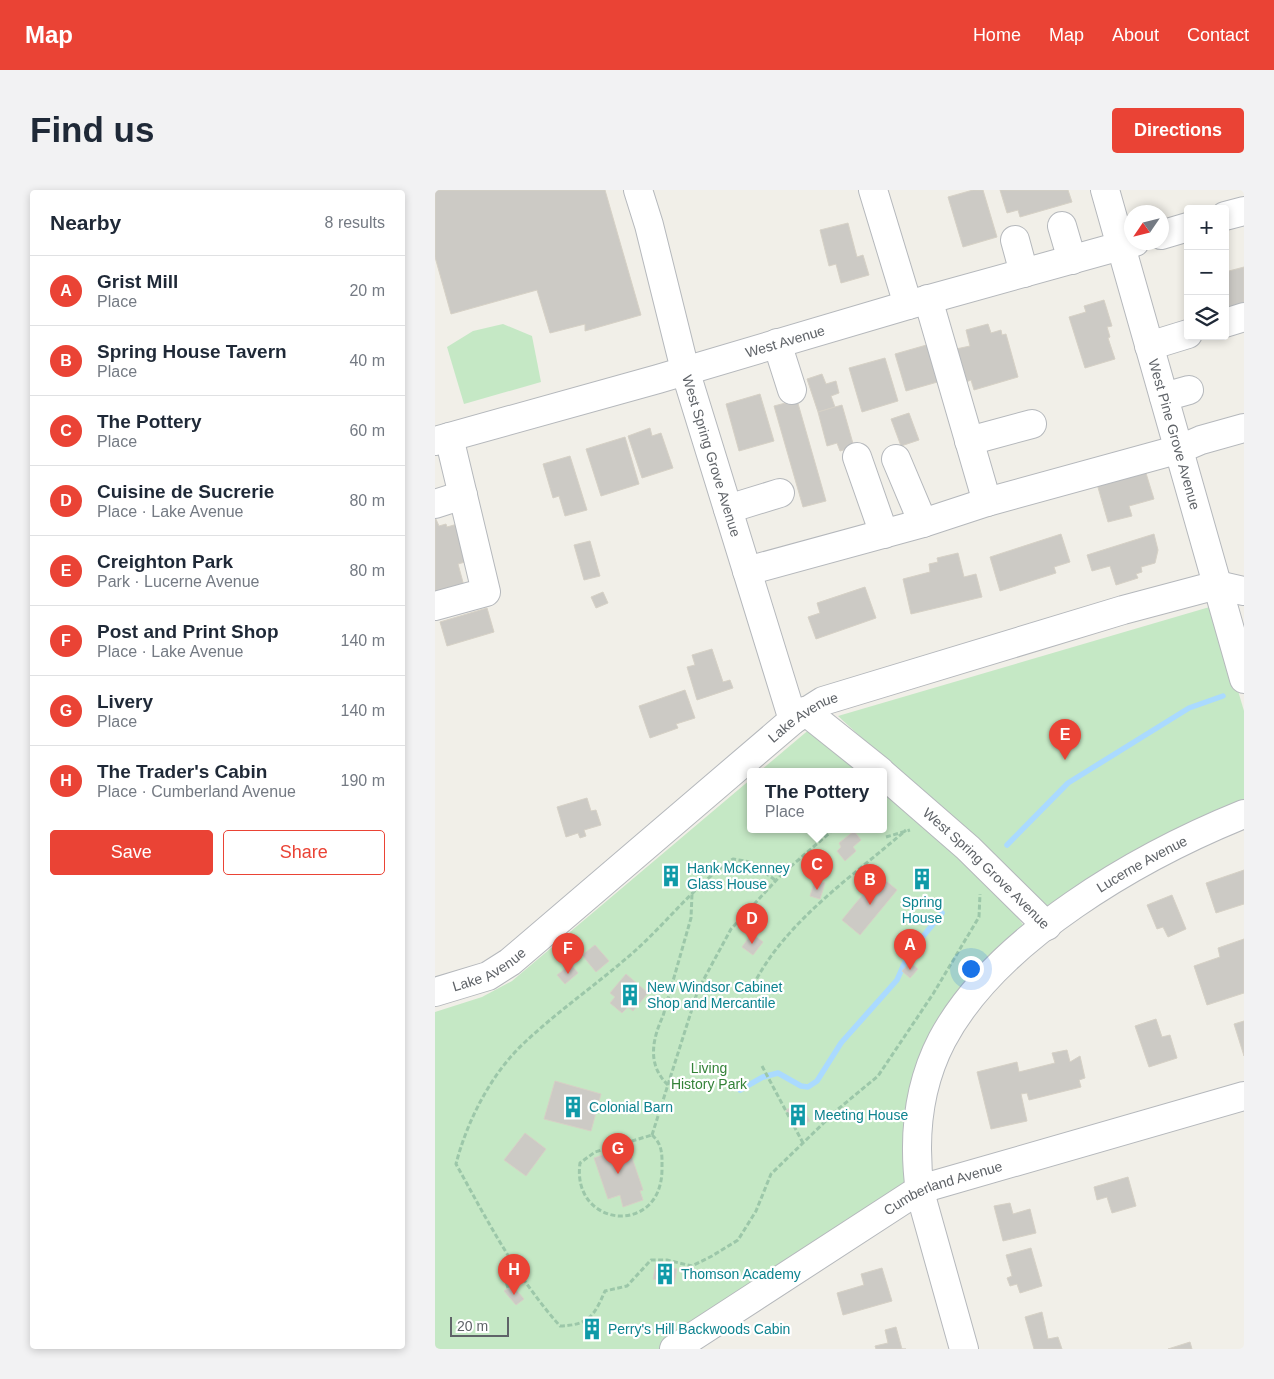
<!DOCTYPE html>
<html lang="en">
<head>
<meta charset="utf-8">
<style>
  :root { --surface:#fff; --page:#f2f2f3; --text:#1f2937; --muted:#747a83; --line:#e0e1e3; --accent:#ea4335 }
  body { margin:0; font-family:Helvetica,sans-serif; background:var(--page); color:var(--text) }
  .controls { position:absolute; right:15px; top:15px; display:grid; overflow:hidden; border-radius:5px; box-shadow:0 2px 8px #0003 }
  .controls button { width:45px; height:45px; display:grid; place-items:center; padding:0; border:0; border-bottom:1px solid var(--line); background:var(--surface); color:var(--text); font:25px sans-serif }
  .compass { position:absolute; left:689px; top:15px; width:45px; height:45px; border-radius:50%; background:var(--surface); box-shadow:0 2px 8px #0003; rotate:235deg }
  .scale { position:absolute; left:15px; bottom:12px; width:59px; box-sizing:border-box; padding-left:5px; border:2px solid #5f6368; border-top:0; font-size:14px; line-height:18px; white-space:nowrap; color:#5f6368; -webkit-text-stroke:4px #fff; paint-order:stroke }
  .you { position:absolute; left:535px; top:778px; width:18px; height:18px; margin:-12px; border:4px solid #fff; border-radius:50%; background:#1a73e8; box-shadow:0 0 0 8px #1a73e833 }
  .badge { display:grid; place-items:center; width:32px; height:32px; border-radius:50%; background:var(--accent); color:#fff; font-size:16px; font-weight:700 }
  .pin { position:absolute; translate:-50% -41px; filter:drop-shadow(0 1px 2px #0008) }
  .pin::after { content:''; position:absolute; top:26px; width:18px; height:15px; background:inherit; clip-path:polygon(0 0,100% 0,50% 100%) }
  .popup { position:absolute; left:312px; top:578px; width:140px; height:65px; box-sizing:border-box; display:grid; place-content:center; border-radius:5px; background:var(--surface); filter:drop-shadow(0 1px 4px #0005); font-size:16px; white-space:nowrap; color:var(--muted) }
  .popup b { font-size:19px; color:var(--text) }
  .popup::after { content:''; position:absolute; left:50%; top:100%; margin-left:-10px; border:10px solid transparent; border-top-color:var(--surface) }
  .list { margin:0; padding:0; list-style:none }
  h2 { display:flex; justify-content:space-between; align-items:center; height:65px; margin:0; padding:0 20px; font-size:21px }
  h2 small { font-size:16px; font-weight:400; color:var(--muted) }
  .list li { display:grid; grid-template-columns:32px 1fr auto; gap:15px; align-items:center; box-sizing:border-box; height:70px; padding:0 20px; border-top:1px solid var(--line) }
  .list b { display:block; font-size:19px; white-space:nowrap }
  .list p { margin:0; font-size:16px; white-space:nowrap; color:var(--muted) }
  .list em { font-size:16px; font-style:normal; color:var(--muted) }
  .actions { display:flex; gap:10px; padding:15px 20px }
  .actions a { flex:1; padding:11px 0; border:1px solid var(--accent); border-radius:5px; text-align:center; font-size:18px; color:var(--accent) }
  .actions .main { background:var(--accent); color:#fff }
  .icon { flex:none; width:28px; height:28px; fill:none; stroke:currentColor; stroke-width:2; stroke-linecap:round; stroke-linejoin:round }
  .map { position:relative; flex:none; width:809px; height:1159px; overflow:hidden; border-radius:5px }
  header { display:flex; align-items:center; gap:30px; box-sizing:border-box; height:70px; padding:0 25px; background:var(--accent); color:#fff }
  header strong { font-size:24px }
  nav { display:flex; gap:28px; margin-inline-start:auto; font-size:18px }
  .intro { display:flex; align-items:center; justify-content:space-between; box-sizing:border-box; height:120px; padding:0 30px }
  h1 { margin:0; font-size:35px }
  .button { padding:12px 22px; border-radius:5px; background:var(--accent); color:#fff; font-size:18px; font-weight:700 }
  main { display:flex; gap:30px; padding:0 30px }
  aside { flex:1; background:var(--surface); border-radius:5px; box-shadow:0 2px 8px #0003 }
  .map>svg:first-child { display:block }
</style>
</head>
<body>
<header>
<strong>Map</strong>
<nav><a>Home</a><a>Map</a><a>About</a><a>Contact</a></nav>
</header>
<div class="intro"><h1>Find us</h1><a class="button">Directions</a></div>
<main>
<aside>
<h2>Nearby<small>8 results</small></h2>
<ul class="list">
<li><span class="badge">A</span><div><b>Grist Mill</b><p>Place</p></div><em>20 m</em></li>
<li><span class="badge">B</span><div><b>Spring House Tavern</b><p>Place</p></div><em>40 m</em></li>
<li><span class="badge">C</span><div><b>The Pottery</b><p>Place</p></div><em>60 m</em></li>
<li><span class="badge">D</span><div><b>Cuisine de Sucrerie</b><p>Place · Lake Avenue</p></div><em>80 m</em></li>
<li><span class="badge">E</span><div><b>Creighton Park</b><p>Park · Lucerne Avenue</p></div><em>80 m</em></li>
<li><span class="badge">F</span><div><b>Post and Print Shop</b><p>Place · Lake Avenue</p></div><em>140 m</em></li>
<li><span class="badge">G</span><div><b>Livery</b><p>Place</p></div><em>140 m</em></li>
<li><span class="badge">H</span><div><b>The Trader's Cabin</b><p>Place · Cumberland Avenue</p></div><em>190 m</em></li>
</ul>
<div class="actions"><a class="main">Save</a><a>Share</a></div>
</aside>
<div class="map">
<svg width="809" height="1159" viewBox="0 0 809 1159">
  <rect width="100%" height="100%" fill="#f1efe8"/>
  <g fill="#c5e8c5">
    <polygon points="68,134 97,146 106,192 29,214 12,157 38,141"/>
    <polygon points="778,416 809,521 809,615 616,723 403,526"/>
    <polygon points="376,538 428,581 325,581"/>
    <polygon points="316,589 316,639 448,639 448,598 571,712 592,740 494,847 473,996 225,1159 0,1159 0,822 47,807 77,791"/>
  </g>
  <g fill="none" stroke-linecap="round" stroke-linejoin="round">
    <g stroke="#aadaff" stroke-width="5.5">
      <polyline points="572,655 633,593 754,518 788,506"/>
      <polyline points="305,900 328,887 343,883 366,896 373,897 382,891 406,853 462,790 473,765 507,723"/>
    </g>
  </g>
  <g fill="#cccac5" stroke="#d6d1c6">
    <polygon points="0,0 170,0 206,125 150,141 150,134 115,143 102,100 16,124 0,67"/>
    <polygon points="538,0 548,0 562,47 528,57 513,7"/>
    <polygon points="565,0 633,0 637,12 585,27 583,20 572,23"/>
    <polygon points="413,33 422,67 428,65 434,85 406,93 401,74 394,76 385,40"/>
    <polygon points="809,77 809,113 790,119 790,82"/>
    <polygon points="669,110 677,136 672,137 675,147 673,148 680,169 650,178 634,127 651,122 649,116"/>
    <polygon points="553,134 556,143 566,140 567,145 571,144 583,187 539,200 536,190 531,192 521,159 535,156 531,140"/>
    <polygon points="495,154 506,191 471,201 460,164"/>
    <polygon points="450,168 463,211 427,222 414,178"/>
    <polygon points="387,184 391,194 401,191 404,203 396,206 400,217 383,222 372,189"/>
    <polygon points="325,204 339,251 304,261 291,214"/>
    <polygon points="362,210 391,311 368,317 339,216"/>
    <polygon points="407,215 419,257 405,261 402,253 392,256 383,222"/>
    <polygon points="474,223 484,250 466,256 456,229"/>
    <polygon points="215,238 217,246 226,243 238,278 207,288 193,246"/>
    <polygon points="190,247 204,294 166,306 151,259"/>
    <polygon points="135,266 152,320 130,326 124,306 118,308 108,274"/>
    <polygon points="710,280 719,309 694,316 697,326 673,332 662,294"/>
    <polygon points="0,327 4,336 11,334 12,337 26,333 37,370 23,374 29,396 0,405"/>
    <polygon points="626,344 635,372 619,377 621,383 565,401 555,367"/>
    <polygon points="719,344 723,360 720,373 706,377 707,382 701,384 703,388 681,395 675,376 657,381 652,365"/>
    <polygon points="155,351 165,386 149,390 139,355"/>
    <polygon points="523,363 529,387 541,384 547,407 476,424 468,389 495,382 494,374 503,372 502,368"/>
    <polygon points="430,397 441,428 381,449 373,427 385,423 382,413"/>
    <polygon points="168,402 173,413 161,418 156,407"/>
    <polygon points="52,418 59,442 12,456 5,432"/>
    <polygon points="277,459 288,492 295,490 298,498 262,510 252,477 260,475 257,465"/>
    <polygon points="250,500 260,528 241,534 243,538 215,548 204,516"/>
    <polygon points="152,608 156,621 161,620 166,635 149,640 151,646 145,648 143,643 131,647 122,617"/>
    <polygon points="419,641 426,650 418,657 421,661 410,671 402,661 406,657 404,653"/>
    <polygon points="237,678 244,688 236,694 229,684"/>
    <polygon points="809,680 809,714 781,723 771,693"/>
    <polygon points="444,685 462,700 425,745 407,730"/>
    <polygon points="380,690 390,693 385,709 375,706"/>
    <polygon points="737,705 751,739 733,747 728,737 722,739 712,715"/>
    <polygon points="317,743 328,752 318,765 307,757"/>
    <polygon points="809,749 809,803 772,815 759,776 785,767 783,758"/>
    <polygon points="160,755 174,771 161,782 147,765"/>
    <polygon points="475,772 483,779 475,788 467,781"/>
    <polygon points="136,774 143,783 130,794 122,785"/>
    <polygon points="191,784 213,803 198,821 193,817 187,823 175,813 180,807 175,803"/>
    <polygon points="721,829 727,847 735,845 742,868 714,877 700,836"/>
    <polygon points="809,831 809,866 799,834"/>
    <polygon points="632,860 635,872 645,866 650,888 644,890 646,897 594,910 592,903 586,904 592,931 556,939 542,882 582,872 584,882 620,873 617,863"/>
    <polygon points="120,891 166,904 156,941 109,929"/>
    <polygon points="365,912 375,931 361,938 351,920"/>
    <polygon points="90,943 111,959 91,986 69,970"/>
    <polygon points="193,956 208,1000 205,1001 208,1010 188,1017 185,1005 173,1009 159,968"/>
    <polygon points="693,987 701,1016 677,1023 672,1007 662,1010 659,997"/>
    <polygon points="575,1013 578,1024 595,1019 601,1043 568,1051 559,1016"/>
    <polygon points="596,1058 607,1096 585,1103 582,1094 575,1096 572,1088 577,1086 571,1065"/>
    <polygon points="221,1074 242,1079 239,1094 218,1089"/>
    <polygon points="447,1078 457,1111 408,1125 402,1103 429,1095 426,1084"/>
    <polygon points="77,1095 89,1109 81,1115 69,1101"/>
    <polygon points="607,1122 613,1149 623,1147 627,1159 599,1159 590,1127"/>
    <polygon points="161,1131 166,1139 155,1146 149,1139"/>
    <polygon points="461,1137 467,1159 471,1159 441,1159 440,1156 453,1153 450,1140"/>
    <polygon points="755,1152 757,1159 733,1159"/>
  </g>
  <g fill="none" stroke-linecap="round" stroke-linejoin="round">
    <g stroke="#b5b8bc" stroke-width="30">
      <g id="minor">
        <path id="s1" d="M203 0 214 35 250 180 358 530"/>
        <polyline points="438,0 473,115"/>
        <path id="s2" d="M670 0 809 489"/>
        <polyline points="790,26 809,21"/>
        <polyline points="627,36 637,70"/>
        <polyline points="726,45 753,37"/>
        <polyline points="580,50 589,83"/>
        <polyline points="493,109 552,312"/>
        <polyline points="790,133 809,127"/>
        <polyline points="342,153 357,200"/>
        <polyline points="714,156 753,144"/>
        <polyline points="729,207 754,200"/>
        <path id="s3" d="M0 251 223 189 473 115 700 52"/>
        <polyline points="534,251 597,234"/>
        <polyline points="422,267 449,344"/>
        <polyline points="461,269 488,333"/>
        <polyline points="0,314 28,305"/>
        <polyline points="293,319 345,303"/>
        <polyline points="312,381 488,333 552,312 745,259 766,250 809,238"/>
        <polyline points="0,416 51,402 14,247"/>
        <polyline points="370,521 445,581"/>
        <path id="s4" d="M448 584 533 658 612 736"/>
        <path id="s5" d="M0 802 53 786 75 772 358 530 388 511 688 420 782 395 809 401"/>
        <path id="s6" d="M239 1159 476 1005 496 996 809 906"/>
        <path id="s7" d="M529 1159 485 1002C478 950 482 898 507 850 561 748 705 666 809 624"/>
      </g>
    </g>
    <g stroke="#9cc7a9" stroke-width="3" stroke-dasharray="5 2.5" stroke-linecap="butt">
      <polyline points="451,647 475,640"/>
      <path d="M340 690 315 672 298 669C261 694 234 730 201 760 165 792 124 820 89 853 56 884 32 931 21 974 52 1030 82 1088 125 1136 154 1135 159 1126 170 1101L192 1096 216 1070H232L257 1076 277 1066 303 1050 321 1021 336 984 402 920 443 886 498 804 544 727 545 704"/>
      <path d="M315 802C346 734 416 688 471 640"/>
      <polyline points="327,876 368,953"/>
      <path d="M233 895C212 875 217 850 228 826L256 728 257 704"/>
      <polyline points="217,945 263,800 296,739 347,684 399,639"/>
      <path d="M217 945C228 955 227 965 227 979 227 1047 136 1038 145 973L160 962Z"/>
      <path d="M73 1098C69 1086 70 1080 77 1070"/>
    </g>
    <use href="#minor" stroke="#fff" stroke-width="28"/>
  </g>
  <defs>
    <g id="building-bare" transform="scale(1.725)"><path d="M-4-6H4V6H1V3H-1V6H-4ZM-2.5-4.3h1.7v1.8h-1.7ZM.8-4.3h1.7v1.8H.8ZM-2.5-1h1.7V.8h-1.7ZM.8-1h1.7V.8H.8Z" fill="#0f9aa8" stroke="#fff" stroke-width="2.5" paint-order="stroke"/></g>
  </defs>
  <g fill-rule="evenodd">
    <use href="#building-bare" x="236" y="686"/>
    <use href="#building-bare" x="487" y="689"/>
    <use href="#building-bare" x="195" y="805"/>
    <use href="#building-bare" x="138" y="917"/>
    <use href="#building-bare" x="363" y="925"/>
    <use href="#building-bare" x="230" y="1084"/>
    <use href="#building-bare" x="157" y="1139"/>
  </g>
  <g text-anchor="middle" stroke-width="4.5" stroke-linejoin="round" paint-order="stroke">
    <g font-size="14" fill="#5f6368" stroke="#fff">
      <text dy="5" stroke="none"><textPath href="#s3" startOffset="364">West Avenue</textPath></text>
      <text dy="5" stroke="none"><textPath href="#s2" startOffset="254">West Pine Grove Avenue</textPath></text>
      <text dy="5" stroke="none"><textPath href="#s1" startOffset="276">West Spring Grove Avenue</textPath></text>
      <text dy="5" stroke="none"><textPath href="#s5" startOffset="464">Lake Avenue</textPath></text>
      <text dy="5" stroke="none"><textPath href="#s7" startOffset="589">Lucerne Avenue</textPath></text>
      <text dy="5" stroke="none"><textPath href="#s4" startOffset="140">West Spring Grove Avenue</textPath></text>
      <text dy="5" stroke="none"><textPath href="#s5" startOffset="59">Lake Avenue</textPath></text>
      <text dy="5" stroke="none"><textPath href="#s6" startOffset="315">Cumberland Avenue</textPath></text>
    </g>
    <g font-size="14" fill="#0d838f" stroke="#fff" text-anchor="start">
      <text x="252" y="683">Hank McKenney<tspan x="252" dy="16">Glass House</tspan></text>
      <text x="487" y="717" text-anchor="middle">Spring<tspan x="487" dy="16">House</tspan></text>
      <text x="212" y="802">New Windsor Cabinet<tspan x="212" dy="16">Shop and Mercantile</tspan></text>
      <text x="154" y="922">Colonial Barn</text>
      <text x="379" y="930">Meeting House</text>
      <text x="246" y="1089">Thomson Academy</text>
      <text x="173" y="1144">Perry's Hill Backwoods Cabin</text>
    </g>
    <g font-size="14" fill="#348238" stroke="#fff">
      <text x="274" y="883">Living<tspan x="274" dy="16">History Park</tspan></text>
    </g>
  </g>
</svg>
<div class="controls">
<button>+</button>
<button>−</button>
<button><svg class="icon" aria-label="layers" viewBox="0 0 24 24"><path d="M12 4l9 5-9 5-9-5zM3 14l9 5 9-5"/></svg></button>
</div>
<svg class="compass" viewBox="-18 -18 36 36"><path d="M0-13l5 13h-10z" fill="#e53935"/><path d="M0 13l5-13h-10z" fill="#747a83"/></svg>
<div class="scale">20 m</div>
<div class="you"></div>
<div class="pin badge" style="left:475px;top:780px">A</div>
<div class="pin badge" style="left:435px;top:715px">B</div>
<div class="pin badge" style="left:382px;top:700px">C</div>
<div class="popup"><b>The Pottery</b>Place</div>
<div class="pin badge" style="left:317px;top:754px">D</div>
<div class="pin badge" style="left:630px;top:570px">E</div>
<div class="pin badge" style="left:133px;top:784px">F</div>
<div class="pin badge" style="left:183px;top:984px">G</div>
<div class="pin badge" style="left:79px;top:1105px">H</div>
</div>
</main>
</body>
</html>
